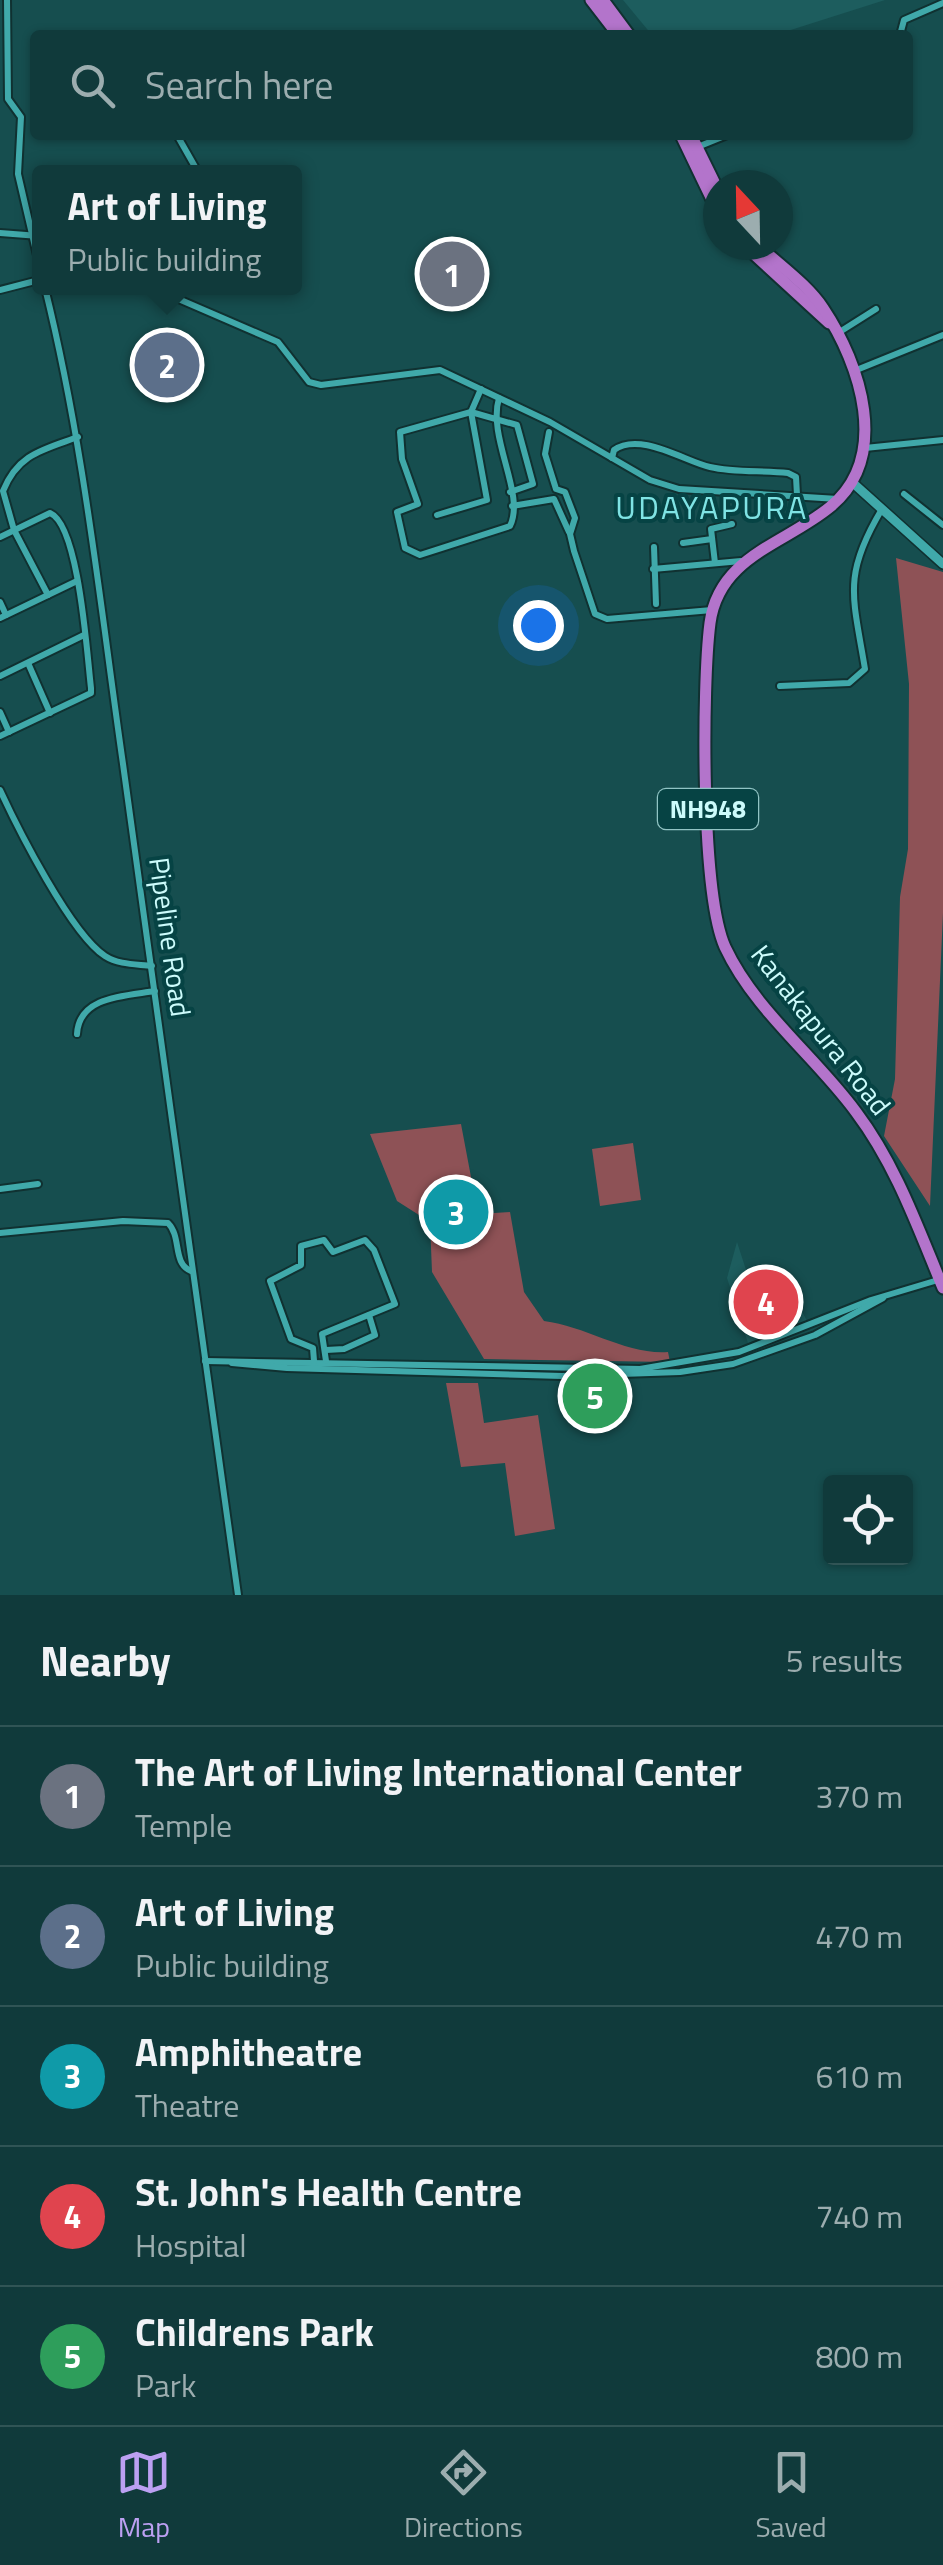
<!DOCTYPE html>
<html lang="en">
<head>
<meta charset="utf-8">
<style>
  :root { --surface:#103a3b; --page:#1e4546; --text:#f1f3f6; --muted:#9cadaf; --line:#305455; --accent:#bca0f2 }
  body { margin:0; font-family:"Titillium Web",sans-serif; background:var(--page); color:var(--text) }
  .controls { position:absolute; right:30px; bottom:30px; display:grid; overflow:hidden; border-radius:10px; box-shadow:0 2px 8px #0004 }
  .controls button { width:90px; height:90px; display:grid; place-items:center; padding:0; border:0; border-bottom:2px solid var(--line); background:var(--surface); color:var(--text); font:50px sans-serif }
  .compass { position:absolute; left:703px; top:170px; width:90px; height:90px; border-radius:50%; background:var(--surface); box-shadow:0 2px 8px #0004; rotate:338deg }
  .you { position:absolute; left:538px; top:625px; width:35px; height:35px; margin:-25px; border:8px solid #fff; border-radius:50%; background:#1a73e8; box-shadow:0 0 0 15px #1a73e833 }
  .badge { display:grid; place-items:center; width:65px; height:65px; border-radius:50%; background:var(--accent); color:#fff; font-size:32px; font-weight:700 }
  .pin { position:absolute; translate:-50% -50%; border:5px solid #fff; box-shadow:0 2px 10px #0006 }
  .popup { position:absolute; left:32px; top:165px; width:270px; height:130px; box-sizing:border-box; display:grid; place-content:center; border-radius:10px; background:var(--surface); filter:drop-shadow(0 2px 8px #0005); font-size:32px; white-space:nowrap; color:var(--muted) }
  .popup b { font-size:38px; color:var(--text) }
  .popup::after { content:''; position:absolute; left:50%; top:100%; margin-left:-20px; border:20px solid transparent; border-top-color:var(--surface) }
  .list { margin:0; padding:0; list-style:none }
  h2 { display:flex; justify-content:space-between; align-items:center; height:130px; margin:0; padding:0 40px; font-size:42px }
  h2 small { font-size:32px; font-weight:400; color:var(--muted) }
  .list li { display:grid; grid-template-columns:65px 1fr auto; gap:30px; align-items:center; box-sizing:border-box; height:140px; padding:0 40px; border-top:2px solid var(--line) }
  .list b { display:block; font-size:38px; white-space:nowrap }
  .list p { margin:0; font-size:32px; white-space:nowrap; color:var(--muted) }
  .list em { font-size:32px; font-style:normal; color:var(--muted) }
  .icon { flex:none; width:55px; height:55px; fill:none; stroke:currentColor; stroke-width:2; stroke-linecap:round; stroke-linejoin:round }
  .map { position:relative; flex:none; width:943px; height:1595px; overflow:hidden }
  .search { position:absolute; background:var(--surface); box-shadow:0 2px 8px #0004; left:30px; right:30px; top:30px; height:110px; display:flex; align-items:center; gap:25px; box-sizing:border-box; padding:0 35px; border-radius:10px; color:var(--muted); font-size:38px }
  .sheet { height:830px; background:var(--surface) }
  nav { display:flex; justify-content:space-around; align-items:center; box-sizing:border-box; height:140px; border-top:2px solid var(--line); background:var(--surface); font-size:28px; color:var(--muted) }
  nav a { display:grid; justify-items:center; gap:5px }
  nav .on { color:var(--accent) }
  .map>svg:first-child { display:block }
</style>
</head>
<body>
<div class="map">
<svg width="943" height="1595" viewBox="0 0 943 1595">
  <rect width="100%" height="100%" fill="#164e4f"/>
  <g fill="#1d5d5e">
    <polygon points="623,0 885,0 775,35 652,35"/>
    <polygon points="737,1242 749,1279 788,1284 807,1321 748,1343 727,1278"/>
  </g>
  <g fill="#8e5256">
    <polygon points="896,558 943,572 943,913 930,1206 884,1136 895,1079 900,897 908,849 909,684"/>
    <path d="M461 1124 478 1214 510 1212 524 1292 544 1321C586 1326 626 1355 668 1352L670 1362 484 1359 432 1272 430 1222 397 1201 370 1134Z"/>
    <polygon points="633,1143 641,1200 600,1206 592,1149"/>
    <polygon points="446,1383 478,1383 484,1423 538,1415 555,1529 515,1536 505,1463 461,1467"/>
  </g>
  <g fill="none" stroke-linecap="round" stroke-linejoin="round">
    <g stroke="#103131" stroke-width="10">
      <g id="street">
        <polyline points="7,0 8,99 21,117 18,174 39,264"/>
        <polyline points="900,35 904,20 943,3"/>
        <polyline points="177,135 198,172"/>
        <polyline points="695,148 727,135"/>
        <polyline points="0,233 39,236"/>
        <path d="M45 288C84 445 100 604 123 764 162 1041 198 1318 238 1595"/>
        <polyline points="153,288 278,342 309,382 321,385 440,370 550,422 650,480 679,489 838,499"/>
        <polyline points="0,290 39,280"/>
        <polyline points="838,333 876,309"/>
        <polyline points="854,371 943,335"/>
        <path d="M499 398C487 438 526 494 510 526L420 555 405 548 397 512 418 504 402 459 400 432 471 412 517 425 533 484 510 492"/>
        <polyline points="549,432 545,454 556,489 565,492 575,518 570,534 574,551 595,614 607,619 712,610"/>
        <polyline points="865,448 943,440"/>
        <path d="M612 458 614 450C640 431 686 462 710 467 735 473 763 470 788 473L796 477 797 495"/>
        <polyline points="904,494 943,525"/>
        <polyline points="512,506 554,499 569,532"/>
        <polyline points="437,515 487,500 471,412 481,389"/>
        <path d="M0 537 50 513C79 525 87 655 91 688V693L0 736"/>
        <polyline points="683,543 712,539"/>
        <polyline points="654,547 656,604"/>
        <polyline points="715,563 711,529 732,524"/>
        <polyline points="653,569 741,561"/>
        <path d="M48 595 14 530 3 491C18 454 42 450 78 437"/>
        <polyline points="0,602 6,615"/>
        <polyline points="0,618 77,581"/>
        <polyline points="28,663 50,713"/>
        <polyline points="0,676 84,635"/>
        <path d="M780 686 849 683 865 669C853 596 842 576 882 509"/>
        <polyline points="0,712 9,732"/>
        <path d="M0 790C18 829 71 934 105 956 119 965 136 964 152 966"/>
        <path d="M77 1034C79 996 125 996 155 991"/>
        <polyline points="0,1189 38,1184"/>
        <path d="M0 1233 123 1221 168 1223C182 1237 172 1263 191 1271"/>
        <polyline points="326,1350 344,1349 375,1335 369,1315"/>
        <polyline points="205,1361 640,1369 739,1352 871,1300 938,1280"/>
        <polyline points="314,1361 313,1348 291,1339 270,1281 301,1265 301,1246 324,1240 333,1252 365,1240 374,1250 395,1304 322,1334 326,1361"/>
        <polyline points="232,1363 287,1368 562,1376 680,1372 733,1364 815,1335 883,1298"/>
      </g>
    </g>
    <g stroke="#103131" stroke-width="12">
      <polyline id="secondary" points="853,483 943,564"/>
    </g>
    <g stroke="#103131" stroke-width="15">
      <g id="highway">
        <polyline points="591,0 618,35"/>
        <polyline points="603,0 629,35"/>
        <polyline points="681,135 718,212"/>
        <polyline points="691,135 718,190"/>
        <polyline points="744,245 829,323"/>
        <path d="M758 245C779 265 807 284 823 308 861 365 891 457 830 507 785 544 719 556 710 623 702 686 701 893 725 947 755 1011 815 1056 856 1112 896 1165 918 1228 943 1288"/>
      </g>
    </g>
    <use href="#street" stroke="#40a9aa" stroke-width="6"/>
    <use href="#secondary" stroke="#40a9aa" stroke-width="9"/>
    <use href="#highway" stroke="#b374cb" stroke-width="11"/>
  </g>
  <g text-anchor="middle" stroke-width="8" stroke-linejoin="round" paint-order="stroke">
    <rect fill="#064344" stroke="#91c4c4" stroke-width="2.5" x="658" y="789" width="100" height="40" rx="8"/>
    <g font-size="25" font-weight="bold" fill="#ccfbfb">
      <text x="708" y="818">NH948</text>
    </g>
    <g font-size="28" fill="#ccfbfb" stroke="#064344">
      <text transform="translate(170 937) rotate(82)" y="10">Pipeline Road</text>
      <text transform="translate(821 1030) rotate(52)" y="10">Kanakapura Road</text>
    </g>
    <g font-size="32" letter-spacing="2.5" fill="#7fe3e4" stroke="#064344">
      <text x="712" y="519">UDAYAPURA</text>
    </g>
  </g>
</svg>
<div class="controls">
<button><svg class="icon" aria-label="locate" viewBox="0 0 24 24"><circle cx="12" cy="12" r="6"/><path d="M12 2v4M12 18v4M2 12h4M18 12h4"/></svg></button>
</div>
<svg class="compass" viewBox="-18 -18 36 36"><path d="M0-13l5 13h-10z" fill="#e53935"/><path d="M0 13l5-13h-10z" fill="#9cadaf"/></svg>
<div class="you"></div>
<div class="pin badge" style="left:452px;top:274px;background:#6b7280">1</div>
<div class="pin badge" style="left:167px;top:365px;background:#5c6f8a">2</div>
<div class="popup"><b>Art of Living</b>Public building</div>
<div class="pin badge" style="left:456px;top:1212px;background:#0f9aa8">3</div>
<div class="pin badge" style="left:766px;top:1302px;background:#e0444e">4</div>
<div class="pin badge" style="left:595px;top:1396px;background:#2e9e5b">5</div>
<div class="search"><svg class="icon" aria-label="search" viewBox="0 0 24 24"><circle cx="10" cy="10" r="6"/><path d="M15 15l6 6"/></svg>Search here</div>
</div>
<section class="sheet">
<h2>Nearby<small>5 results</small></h2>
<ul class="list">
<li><span class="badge" style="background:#6b7280">1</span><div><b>The Art of Living International Center</b><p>Temple</p></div><em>370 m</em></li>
<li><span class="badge" style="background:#5c6f8a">2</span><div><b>Art of Living</b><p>Public building</p></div><em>470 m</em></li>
<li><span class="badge" style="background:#0f9aa8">3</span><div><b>Amphitheatre</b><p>Theatre</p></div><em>610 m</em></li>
<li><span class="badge" style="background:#e0444e">4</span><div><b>St. John's Health Centre</b><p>Hospital</p></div><em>740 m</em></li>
<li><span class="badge" style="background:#2e9e5b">5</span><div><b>Childrens Park</b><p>Park</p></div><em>800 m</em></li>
</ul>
</section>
<nav>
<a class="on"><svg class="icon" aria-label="map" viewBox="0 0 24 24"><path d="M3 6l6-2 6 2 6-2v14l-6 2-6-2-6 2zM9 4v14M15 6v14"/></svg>Map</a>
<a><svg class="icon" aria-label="directions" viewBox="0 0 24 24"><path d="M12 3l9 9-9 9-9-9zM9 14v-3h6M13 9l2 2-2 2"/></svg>Directions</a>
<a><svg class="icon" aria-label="saved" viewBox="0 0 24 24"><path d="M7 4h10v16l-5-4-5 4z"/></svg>Saved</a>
</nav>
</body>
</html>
